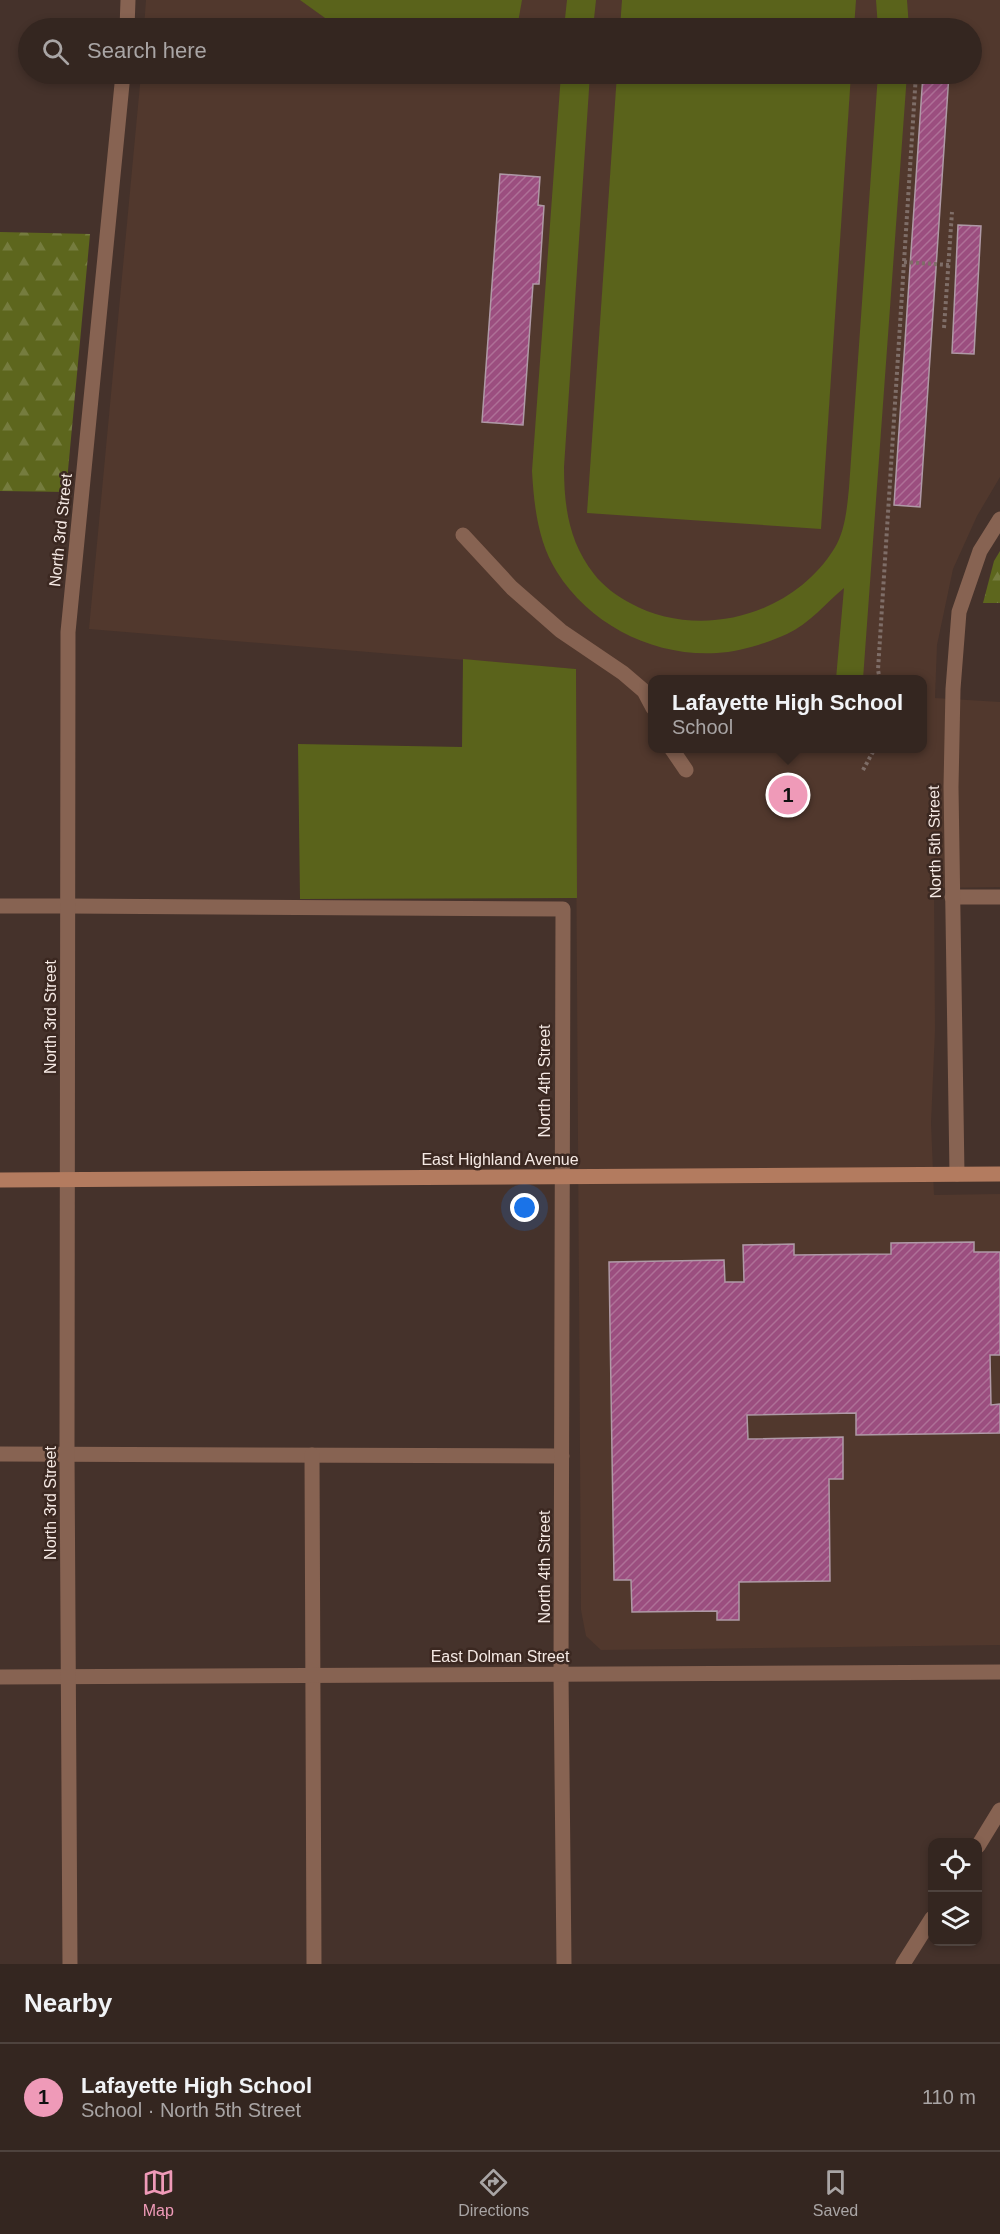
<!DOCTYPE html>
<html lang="en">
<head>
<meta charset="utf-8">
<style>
  :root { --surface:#342620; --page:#3f322d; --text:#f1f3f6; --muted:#a9a5a5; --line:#4e433e; --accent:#ef9ab8 }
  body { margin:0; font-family:Arial,sans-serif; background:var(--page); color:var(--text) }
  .controls { position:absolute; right:18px; bottom:18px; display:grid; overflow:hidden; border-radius:12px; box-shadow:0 3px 9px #0003 }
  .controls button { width:54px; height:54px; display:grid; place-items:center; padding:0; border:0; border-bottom:2px solid var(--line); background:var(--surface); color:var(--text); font:30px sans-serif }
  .you { position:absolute; left:525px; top:1208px; width:21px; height:21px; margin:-15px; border:4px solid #fff; border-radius:50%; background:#1a73e8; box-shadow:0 0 0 9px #1a73e833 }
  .badge { display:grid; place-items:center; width:39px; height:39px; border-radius:50%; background:var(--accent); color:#111; font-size:20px; font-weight:700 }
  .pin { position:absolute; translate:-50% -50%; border:3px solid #fff; box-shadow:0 2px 6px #0006 }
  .popup { position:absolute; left:648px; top:675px; width:279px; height:78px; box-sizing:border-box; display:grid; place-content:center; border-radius:12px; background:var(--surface); filter:drop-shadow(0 2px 4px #0005); font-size:20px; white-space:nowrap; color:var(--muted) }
  .popup b { font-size:22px; color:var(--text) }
  .popup::after { content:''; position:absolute; left:50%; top:100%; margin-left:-12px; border:12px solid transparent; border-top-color:var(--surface) }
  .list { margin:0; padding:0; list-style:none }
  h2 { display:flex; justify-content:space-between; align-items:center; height:78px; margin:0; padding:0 24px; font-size:26px }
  h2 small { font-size:20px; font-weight:400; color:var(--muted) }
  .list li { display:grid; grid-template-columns:39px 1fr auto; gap:18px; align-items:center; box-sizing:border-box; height:108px; padding:0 24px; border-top:2px solid var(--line) }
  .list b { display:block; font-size:22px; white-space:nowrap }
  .list p { margin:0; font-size:20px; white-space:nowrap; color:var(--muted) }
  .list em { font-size:20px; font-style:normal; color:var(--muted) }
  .icon { flex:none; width:33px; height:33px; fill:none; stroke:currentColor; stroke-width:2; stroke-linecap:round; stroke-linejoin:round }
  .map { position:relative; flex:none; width:1000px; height:1964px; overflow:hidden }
  .search { position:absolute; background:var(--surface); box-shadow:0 3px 9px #0003; left:18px; right:18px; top:18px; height:66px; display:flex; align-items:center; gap:15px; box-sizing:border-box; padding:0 21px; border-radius:33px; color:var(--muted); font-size:22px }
  .sheet { height:186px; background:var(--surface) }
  nav { display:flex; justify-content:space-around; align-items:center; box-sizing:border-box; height:84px; border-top:2px solid var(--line); background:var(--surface); font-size:16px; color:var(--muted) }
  nav a { display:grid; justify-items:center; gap:3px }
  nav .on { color:var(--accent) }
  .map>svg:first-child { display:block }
</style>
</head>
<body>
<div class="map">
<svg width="1000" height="1964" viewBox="0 0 1000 1964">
  <defs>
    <pattern id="forest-firs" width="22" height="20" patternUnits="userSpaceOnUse" patternTransform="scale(1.5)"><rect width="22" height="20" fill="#5d661d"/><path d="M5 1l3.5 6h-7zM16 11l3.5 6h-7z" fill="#757c3e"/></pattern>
    <pattern id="building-hatch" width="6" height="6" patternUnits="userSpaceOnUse" patternTransform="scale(1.5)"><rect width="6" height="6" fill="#9b4e7f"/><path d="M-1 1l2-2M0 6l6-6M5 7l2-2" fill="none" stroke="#ae7097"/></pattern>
  </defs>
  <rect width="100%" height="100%" fill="#45322b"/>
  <path fill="#51382d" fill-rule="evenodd" d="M146 0H1000V477L977 516 953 569 937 645 935 698 1000 702V887L934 888 935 1030 931 1123 934 1195 1000 1194V1645L601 1650 586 1636 581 1610 575 669 89 629 141 74H972V28H144ZM653 680H923V748H653Z"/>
  <g fill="#5a631b">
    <polygon points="300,0 522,0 517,28 339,28"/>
    <polygon points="567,0 596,0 593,28 564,28"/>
    <polygon points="622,0 856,0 854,28 620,28"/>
    <polygon points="876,0 907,0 909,28 878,28"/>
    <polygon points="458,74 510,74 509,84"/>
    <path d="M561 74H590L564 467C564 507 569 542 594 574 603 586 617 596 630 603 699 641 792 616 834 549 845 532 847 508 849 488L878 74H907L863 679H836L844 588C826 603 809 624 787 634 767 643 739 652 717 653 654 657 590 625 557 572 538 542 534 506 532 471Z"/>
    <polygon points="617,74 851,74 821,529 587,513"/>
    <polygon points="463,659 576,669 577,898 300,899 298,744 462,747"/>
  </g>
  <g fill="url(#forest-firs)">
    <polygon points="0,232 90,234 66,492 0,491"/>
    <polygon points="1000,551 1000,603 983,603 994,561"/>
  </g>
  <g fill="url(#building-hatch)" stroke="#af99a6" stroke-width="1.5">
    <polygon points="923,74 949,74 920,507 894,505"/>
    <polygon points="500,174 540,177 538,205 544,206 539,284 533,284 523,425 482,422"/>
    <polygon points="958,225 981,226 974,354 952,353"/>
    <polygon points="974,1242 974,1252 1000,1252 1000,1355 990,1355 991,1405 1000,1404 1000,1433 856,1435 856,1413 747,1415 748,1439 843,1437 843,1479 829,1479 830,1581 739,1582 739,1620 717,1620 717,1611 632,1612 631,1580 614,1580 609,1262 724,1260 725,1282 744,1282 743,1245 794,1244 794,1255 891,1254 891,1243"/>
  </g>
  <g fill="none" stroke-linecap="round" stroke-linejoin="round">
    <g stroke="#7f6e68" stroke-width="4" stroke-dasharray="3 3" stroke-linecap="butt">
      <polyline points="904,262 949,265"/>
      <polyline points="944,328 952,212"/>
      <polyline points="880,680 878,670 916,74"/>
      <polyline points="863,770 875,748"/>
    </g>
    <g stroke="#876352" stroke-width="15">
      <polyline points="463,535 512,588 561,631 623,673 644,691 653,708"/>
      <polyline points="671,748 686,770"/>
      <polyline points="952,897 1000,897"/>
      <polyline points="0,906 68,906"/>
      <polyline points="0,1454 562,1456"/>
      <polyline points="312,1455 314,1964"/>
    </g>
    <g stroke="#876352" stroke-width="15">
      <polyline points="127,28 128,0"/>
      <polyline points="68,906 563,909 561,1674 564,1964"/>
      <polyline points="957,1174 951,787 953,689 959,612 980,551 1000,519"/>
      <polyline points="0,1677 1000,1672"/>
      <polyline points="978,1846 1000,1810"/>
      <polyline points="70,1964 67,1453 68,632 123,74"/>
      <polyline points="903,1964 932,1918"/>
    </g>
    <polyline stroke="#b37b5f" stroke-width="15" points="0,1180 1000,1174"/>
  </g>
  <g text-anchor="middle" stroke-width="5" stroke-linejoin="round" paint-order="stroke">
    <g font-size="16" fill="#f5e9e4" stroke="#3b2821">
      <text transform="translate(60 530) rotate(-84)" y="6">North 3rd Street</text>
      <text transform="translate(934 842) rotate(-91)" y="6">North 5th Street</text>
      <text transform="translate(50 1017) rotate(-90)" y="6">North 3rd Street</text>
      <text transform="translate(544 1081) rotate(-90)" y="6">North 4th Street</text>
      <text x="500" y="1165">East Highland Avenue</text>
      <text transform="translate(50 1503) rotate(-90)" y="6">North 3rd Street</text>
      <text transform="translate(544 1567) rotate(-90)" y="6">North 4th Street</text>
      <text x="500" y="1662">East Dolman Street</text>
    </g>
  </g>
</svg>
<div class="controls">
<button><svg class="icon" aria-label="locate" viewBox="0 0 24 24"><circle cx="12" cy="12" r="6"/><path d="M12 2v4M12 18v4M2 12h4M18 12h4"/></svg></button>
<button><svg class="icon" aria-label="layers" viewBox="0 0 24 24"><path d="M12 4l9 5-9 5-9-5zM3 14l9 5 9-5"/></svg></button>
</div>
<div class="you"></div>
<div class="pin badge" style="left:788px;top:795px">1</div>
<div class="popup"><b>Lafayette High School</b>School</div>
<div class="search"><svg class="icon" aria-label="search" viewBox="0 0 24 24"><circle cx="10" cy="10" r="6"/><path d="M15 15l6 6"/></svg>Search here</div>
</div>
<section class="sheet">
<h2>Nearby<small></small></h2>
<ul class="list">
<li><span class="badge">1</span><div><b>Lafayette High School</b><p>School · North 5th Street</p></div><em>110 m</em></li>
</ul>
</section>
<nav>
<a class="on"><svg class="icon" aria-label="map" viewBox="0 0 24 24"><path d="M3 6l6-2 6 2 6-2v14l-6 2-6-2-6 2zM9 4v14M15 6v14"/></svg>Map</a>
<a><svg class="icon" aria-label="directions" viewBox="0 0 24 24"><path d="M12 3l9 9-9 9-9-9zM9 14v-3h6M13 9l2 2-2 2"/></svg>Directions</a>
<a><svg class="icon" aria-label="saved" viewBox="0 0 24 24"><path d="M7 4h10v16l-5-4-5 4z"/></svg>Saved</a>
</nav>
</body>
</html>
